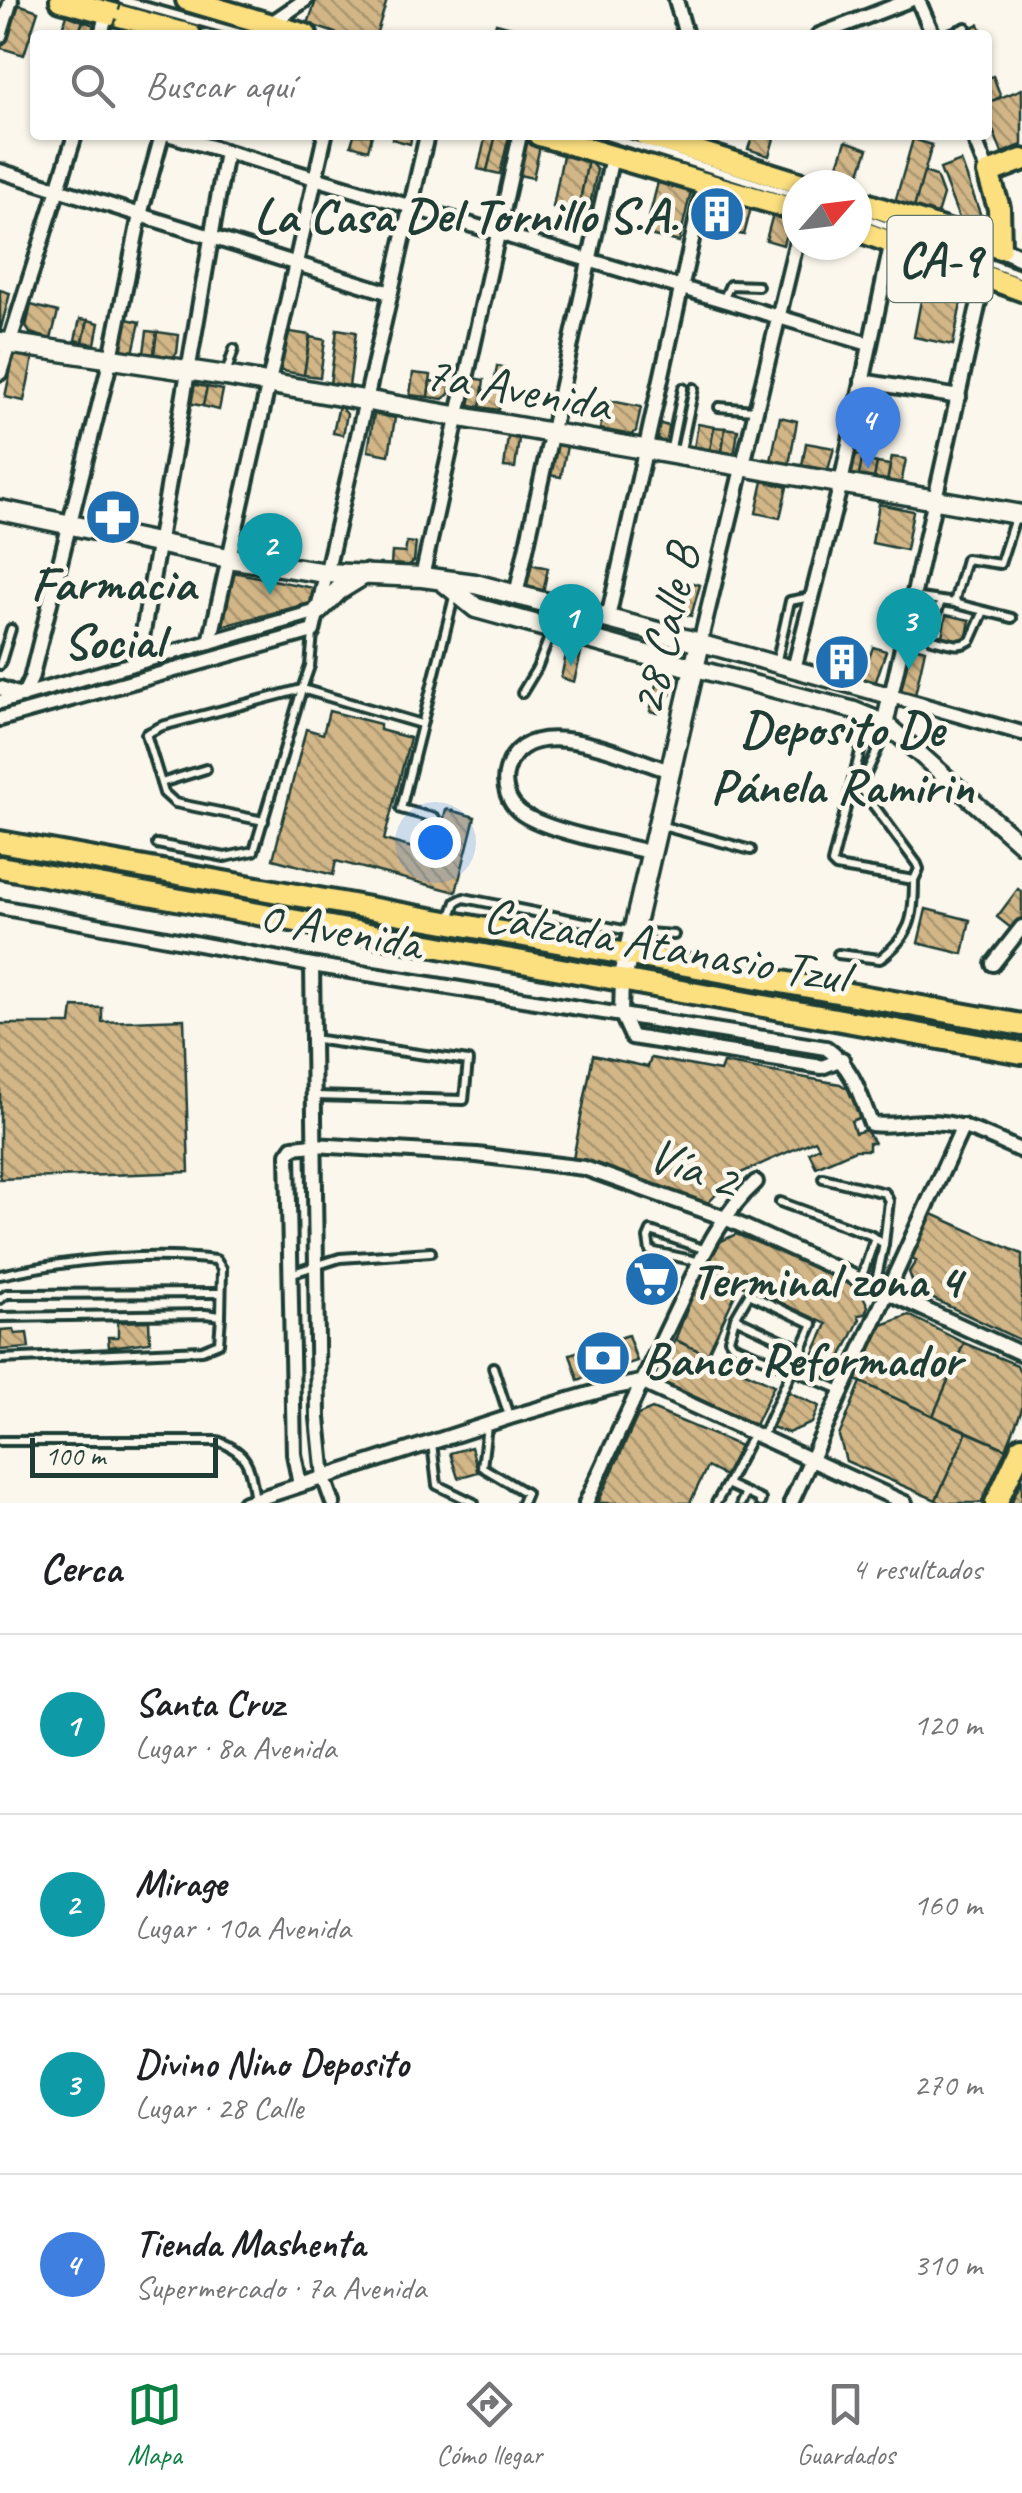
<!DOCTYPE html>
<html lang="es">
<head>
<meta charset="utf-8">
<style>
  :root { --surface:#fff; --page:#f6f6f6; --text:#202124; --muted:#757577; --line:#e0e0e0; --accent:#0b8043 }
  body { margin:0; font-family:Caveat,sans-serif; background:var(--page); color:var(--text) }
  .compass { position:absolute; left:782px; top:170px; width:90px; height:90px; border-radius:50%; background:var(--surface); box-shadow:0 2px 8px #0004; rotate:62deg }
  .scale { position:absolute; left:30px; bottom:25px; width:188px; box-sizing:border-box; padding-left:10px; border:5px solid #1f3d34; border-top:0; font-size:28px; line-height:35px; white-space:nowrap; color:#1f3d34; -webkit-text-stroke:8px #fbf7ec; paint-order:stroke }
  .you { position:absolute; left:435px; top:842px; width:35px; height:35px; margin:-25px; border:8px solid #fff; border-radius:50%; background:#1a73e8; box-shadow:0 0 0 15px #1a73e833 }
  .badge { display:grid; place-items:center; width:65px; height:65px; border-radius:50%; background:var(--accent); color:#fff; font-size:32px; font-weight:700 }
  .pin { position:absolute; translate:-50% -82px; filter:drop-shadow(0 2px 5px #0008) }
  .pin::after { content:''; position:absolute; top:52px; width:35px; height:30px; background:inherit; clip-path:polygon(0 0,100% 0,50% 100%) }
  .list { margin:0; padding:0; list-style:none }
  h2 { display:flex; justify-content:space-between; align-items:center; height:130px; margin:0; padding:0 40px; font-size:42px }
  h2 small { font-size:32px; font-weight:400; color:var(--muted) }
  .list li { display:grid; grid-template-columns:65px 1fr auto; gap:30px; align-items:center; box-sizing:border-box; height:180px; padding:0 40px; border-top:2px solid var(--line) }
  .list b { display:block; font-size:38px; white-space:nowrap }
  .list p { margin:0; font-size:32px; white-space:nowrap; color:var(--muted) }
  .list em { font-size:32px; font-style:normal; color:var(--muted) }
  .icon { flex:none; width:55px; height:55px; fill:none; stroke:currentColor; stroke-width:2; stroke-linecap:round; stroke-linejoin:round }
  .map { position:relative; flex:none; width:1022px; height:1503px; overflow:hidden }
  .search { position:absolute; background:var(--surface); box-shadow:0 2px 8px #0004; left:30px; right:30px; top:30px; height:110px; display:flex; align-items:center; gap:25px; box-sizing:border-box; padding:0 35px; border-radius:10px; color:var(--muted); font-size:38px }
  .sheet { height:850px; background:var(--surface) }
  nav { display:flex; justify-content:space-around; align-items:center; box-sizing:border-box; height:140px; border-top:2px solid var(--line); background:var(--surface); font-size:28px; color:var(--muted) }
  nav a { display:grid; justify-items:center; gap:5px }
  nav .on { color:var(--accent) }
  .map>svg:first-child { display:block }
</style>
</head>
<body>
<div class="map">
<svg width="1022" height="1503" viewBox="0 0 1022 1503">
  <defs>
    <pattern id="building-back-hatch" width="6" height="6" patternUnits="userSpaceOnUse" patternTransform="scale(2.5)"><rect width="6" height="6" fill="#d2b687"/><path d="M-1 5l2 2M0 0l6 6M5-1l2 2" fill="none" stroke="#aa956f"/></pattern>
  </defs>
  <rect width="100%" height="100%" fill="#fbf7ec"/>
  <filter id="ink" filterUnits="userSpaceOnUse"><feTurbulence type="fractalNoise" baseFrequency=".01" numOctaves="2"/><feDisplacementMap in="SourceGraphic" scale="20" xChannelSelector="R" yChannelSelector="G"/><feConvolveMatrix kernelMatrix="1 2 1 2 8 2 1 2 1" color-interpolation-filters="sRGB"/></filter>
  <g filter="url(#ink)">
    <g fill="url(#building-back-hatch)" stroke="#1f3d34" stroke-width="2.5">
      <polygon points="316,0 387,0 376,35 341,35 308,24"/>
      <polygon points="21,5 38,11 24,55 1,48 13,9"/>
      <polygon points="67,15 83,21 78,35 61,31"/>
      <polygon points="83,21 94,25 90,35 78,35"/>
      <polygon points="496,23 515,28 513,35 493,35"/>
      <polygon points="979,24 983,35 956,35 956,34"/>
      <polygon points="993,76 1001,97 987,103 987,78"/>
      <polygon points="1022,89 1022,145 1002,153 987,115 987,103"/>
      <polygon points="354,135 372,135 368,150 351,145"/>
      <polygon points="393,135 412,135 410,144 392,139"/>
      <polygon points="486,135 496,135 487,171 478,169"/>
      <polygon points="496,135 509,136 500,174 487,171"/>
      <polygon points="527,135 542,137 533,178 514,174 522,139"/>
      <polygon points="753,135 775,135 769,156 748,149"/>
      <polygon points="913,139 932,145 913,212 894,206"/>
      <polygon points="846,141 868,149 856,185 833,180"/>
      <polygon points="563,155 588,160 578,212 553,207"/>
      <polygon points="588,160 597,170 588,215 578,212"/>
      <polygon points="961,161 986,230 983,233 962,226 940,169"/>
      <polygon points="924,172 936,176 943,195 936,218 913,212"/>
      <polygon points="659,178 692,187 679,242 645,234"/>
      <polygon points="706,193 737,200 729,236 698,228"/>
      <polygon points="737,200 752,204 744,235 729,232"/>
      <polygon points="774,210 791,215 783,245 766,240"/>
      <polygon points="0,290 10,293 0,332"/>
      <polygon points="922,295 961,303 953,345 914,337"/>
      <polygon points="31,305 58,312 51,339 30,333 26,327"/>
      <polygon points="122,318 140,322 133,353 119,350"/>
      <polygon points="80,319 88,320 83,342 75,340"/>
      <polygon points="88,320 99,323 95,344 83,342"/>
      <polygon points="337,329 356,332 349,387 330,384"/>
      <polygon points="147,331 157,332 154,354 144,353"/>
      <polygon points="284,331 310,335 304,375 278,370"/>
      <polygon points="157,332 179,335 177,353 173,357 154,354"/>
      <polygon points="310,337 325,340 320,377 304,375"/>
      <polygon points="14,354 33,358 24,401 5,397"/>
      <polygon points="497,366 506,368 499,410 480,407 483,390 493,392"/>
      <polygon points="413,373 431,375 428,397 410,395"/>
      <polygon points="466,377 484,380 480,407 467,404 463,397"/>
      <polygon points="430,381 451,385 449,394 443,399 428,397"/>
      <polygon points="190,384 207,387 203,406 183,402"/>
      <polygon points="207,387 223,390 219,410 203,406"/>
      <polygon points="606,400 641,407 636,431 632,435 600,429"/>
      <polygon points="339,405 347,414 343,435 333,433"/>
      <polygon points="374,414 395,418 389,455 368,451"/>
      <polygon points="780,417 797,421 789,465 771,461"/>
      <polygon points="657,423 673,427 670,443 660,441 655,433"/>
      <polygon points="698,424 714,427 710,451 694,448"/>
      <polygon points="714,427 725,428 722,453 710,451"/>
      <polygon points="725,428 738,430 735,451 729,454 722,453"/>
      <polygon points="508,437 519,439 515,468 504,467"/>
      <polygon points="550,442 567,446 561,477 544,474"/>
      <polygon points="806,443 834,448 828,470 802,466"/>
      <polygon points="850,453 863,456 859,476 851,474 846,468"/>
      <polygon points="892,457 906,459 901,484 887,482"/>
      <polygon points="862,459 877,463 874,479 859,476"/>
      <polygon points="877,463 890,465 887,482 874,479"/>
      <polygon points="763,481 787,487 780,518 756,513"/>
      <polygon points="107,503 123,505 120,530 103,528"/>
      <polygon points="879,504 913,511 906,550 872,543"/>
      <polygon points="407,542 416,543 414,561 408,566 391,564 392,552 405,553"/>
      <polygon points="526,563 548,568 543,593 528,589 522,581"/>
      <polygon points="233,572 313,588 310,603 223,626"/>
      <polygon points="682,580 700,585 691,616 673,610"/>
      <polygon points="946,615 970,620 966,641 942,636"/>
      <polygon points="903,644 925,650 915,695 893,690"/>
      <polygon points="873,647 886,651 874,687 830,673 835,657 866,667"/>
      <polygon points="567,650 581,653 574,682 561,678"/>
      <polygon points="661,669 669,670 674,678 670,695 663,693 658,713 650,711"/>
      <polygon points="329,711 380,724 380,730 410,738 384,840 435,854 446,809 475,817 456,892 336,861 333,875 273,859 306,729 323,734"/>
      <polygon points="1018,889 1022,892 1022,923 1016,932 997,917"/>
      <polygon points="926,909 970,920 963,954 918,943"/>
      <polygon points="73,1007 102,1008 102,1022 184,1019 189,1172 0,1179 0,1024 71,1024"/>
      <polygon points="593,1055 648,1067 651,1058 720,1071 723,1063 840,1084 848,1089 851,1096 858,1094 864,1116 851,1121 855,1133 866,1130 874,1143 869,1143 869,1150 855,1150 816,1167 809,1152 819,1147 815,1140 734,1176 707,1204 573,1159"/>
      <polygon points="930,1213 1022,1254 1022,1341 923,1294 918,1297 909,1272 916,1261 907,1257"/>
      <polygon points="736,1234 858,1284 852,1293 853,1297 863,1296 868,1306 865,1314 858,1315 860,1319 831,1378 808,1366 827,1324 740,1284 707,1355 675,1340 710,1251 715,1244"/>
      <polygon points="909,1315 964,1343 933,1416 856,1380 882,1325"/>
      <polygon points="149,1321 150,1342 109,1347 108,1337 118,1337 118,1322"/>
      <polygon points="14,1329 15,1334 27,1333 29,1348 0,1350 1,1330"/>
      <polygon points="628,1335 637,1361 578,1380 570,1354"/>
      <polygon points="675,1340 774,1385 755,1425 665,1383 662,1363"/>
      <polygon points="964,1343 1017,1365 1022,1377 1022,1409 1006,1449 933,1416"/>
      <polygon points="861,1382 967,1432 936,1500 846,1461 839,1436"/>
      <polygon points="784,1390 819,1406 812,1423 788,1433 769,1426"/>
      <polygon points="652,1409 740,1446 725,1476 707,1467 690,1503 598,1503 638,1415"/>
      <polygon points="967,1432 1006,1449 981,1503 941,1503 936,1500"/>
      <polygon points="471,1447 478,1472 458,1478 450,1453"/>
      <polygon points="1022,1479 1022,1503 1011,1503"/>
    </g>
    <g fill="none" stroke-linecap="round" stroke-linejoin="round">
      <g stroke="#1f3d34" stroke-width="14">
        <g id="service">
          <polyline points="122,0 247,35"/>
          <polyline points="947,35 966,27"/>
          <polyline points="603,135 797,196"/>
          <polyline points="857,215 1022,275"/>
          <polyline points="723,300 730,285 758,286"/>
          <polyline points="226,374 234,349"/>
          <polyline points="719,407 754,410"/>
          <polyline points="670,453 683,388"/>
          <polyline points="680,455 694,388"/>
          <polyline points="913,597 955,603"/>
          <path d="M941 601 930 633 932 639C945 642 960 649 971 640L984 611"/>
          <polyline points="1012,618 957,604 955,599 966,559 1000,564 1016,515"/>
          <polyline points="776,664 790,601 811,597"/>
          <polyline points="0,665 11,629"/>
          <polyline points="522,693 537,668 552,630"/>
          <polyline points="868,720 832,863 836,867 914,880 919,869 917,864 860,787 882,740 885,724"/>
          <polyline points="161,783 206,769"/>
          <polyline points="435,818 401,809 455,593"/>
          <polyline points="264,821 175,803 164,793 146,734 162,726 302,689 310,666 313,633"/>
          <polyline points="659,825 751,850"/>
          <polyline points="157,844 225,857 254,851 302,689 421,724"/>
          <polyline points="450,919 456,902 464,898 634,932 674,935"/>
          <path d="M838 954 880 959C911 935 914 919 914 880"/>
          <polyline points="313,1039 468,1061 464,1100 315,1096"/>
          <polyline points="823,1178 885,1193 889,1201 884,1244"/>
          <polyline points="780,1202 870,1235 884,1244 875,1286"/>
          <polyline points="701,1262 650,1251 648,1238 651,1231 706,1250"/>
          <polyline points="290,1274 340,1258 431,1252"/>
          <path d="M0 1275C69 1260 146 1252 216 1260L222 1269 221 1316"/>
          <polyline points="861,1279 875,1238"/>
          <polyline points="0,1299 7,1294 221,1293"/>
          <polyline points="0,1317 205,1314 221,1316 219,1343 202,1350 0,1359"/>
          <polyline points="735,1318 749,1294 813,1324 762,1436"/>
          <polyline points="803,1350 735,1318 729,1339 733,1345 841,1390"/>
          <polyline points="493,1367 509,1416"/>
          <polyline points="487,1426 482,1467 526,1493 522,1503"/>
          <polyline points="753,1433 727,1484 761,1500 760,1503"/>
          <path d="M0 1441H218C251 1454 249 1467 255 1499"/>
          <polyline points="432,1443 437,1485 474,1503"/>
          <polyline points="716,1503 727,1484"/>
          <polyline points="741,1503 746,1493"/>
        </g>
      </g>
      <g stroke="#1f3d34" stroke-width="20">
        <g id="minor">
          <polyline points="676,0 686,35"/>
          <polyline points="918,0 933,35"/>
          <polyline points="270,24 305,0"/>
          <polyline points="101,35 107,11"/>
          <polyline points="819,35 910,0"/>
          <polyline points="0,36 11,0"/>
          <polyline points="171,135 869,344"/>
          <polyline points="973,135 988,173"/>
          <polyline points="0,171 390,293"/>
          <polyline points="985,275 891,696 1022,733"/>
          <polyline points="0,373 75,135"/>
          <polyline points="862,381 959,397"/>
          <polyline points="422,577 520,135"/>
          <polyline points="516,595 612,157"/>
          <polyline points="608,618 705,181"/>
          <polyline points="210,642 325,135"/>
          <polyline points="700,643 797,240"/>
          <polyline points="138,661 226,152"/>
          <polyline points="794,669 841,483 892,241"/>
          <polyline points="0,688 23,696 31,679 111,358 140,215 162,135"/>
          <polyline points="0,702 318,611"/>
          <polyline points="0,719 313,631 427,135"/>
          <path d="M652 853C619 844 544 831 520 812 508 802 502 785 507 770 525 707 628 758 670 771"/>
          <path d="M0 907 312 965 826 1048C853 1067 860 1094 871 1124 895 1127 908 1121 929 1122 963 1122 991 1138 1022 1151"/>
          <polyline points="993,964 1022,927"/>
          <polyline points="312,965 318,1418 324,1478 333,1503"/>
          <polyline points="622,980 621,1013 632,1037 822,1067 842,1059"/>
          <polyline points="300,1485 294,1454 288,1154 293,1147 314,1145 477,1155 584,1168 725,1218 1022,1354"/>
          <polyline points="245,1503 510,1417 610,1388 641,1382 905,1503"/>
          <path d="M586 1503C615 1439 645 1376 675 1313 697 1268 718 1216 756 1182"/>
          <polyline points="791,1503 963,1126"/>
        </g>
      </g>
      <g stroke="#1f3d34" stroke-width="22">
        <g id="tertiary">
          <polyline points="1000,248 1022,258"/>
          <polyline points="700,643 891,696 885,723"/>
          <polyline points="694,668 853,710 885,723 1022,845"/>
        </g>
      </g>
      <g stroke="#1f3d34" stroke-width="25">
        <g id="secondary">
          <polyline points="0,342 226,376 1022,515"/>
          <polyline points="0,510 228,558 326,573 422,577 475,584 700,643 622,980"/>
          <polyline points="443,581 476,608 694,668"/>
          <polyline points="318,611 339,590 365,574"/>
        </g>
      </g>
      <g stroke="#1f3d34" stroke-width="28">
        <g id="primary">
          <polyline points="61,0 190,35"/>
          <polyline points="187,0 306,35"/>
          <polyline points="539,135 797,210"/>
          <polyline points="645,135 806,185"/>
          <polyline points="857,201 1000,248 999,208 988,173 1022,160"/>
          <polyline points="857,230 1022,290"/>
          <polyline points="0,842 1022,1025"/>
          <polyline points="0,867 1022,1053"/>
          <polyline points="996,1503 1022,1447"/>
        </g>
      </g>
      <use href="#service" stroke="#fbf7ec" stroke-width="6"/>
      <use href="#minor" stroke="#fbf7ec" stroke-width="12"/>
      <use href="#tertiary" stroke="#fbf7ec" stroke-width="15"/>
      <use href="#secondary" stroke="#fbf7ec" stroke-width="18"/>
      <use href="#primary" stroke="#fce080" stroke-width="20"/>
      <polyline stroke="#1f3d34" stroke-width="2.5" stroke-dasharray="8 8" stroke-linecap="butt" points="114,26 122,0"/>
    </g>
  </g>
  <defs>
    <g id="building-disc" transform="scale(2.875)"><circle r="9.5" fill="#1f6fb2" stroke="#fbf7ec"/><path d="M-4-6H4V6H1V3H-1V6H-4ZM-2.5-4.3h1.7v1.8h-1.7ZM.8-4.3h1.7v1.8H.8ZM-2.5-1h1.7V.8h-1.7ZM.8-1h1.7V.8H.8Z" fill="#fff"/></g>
    <g id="pharmacy-disc" transform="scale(2.875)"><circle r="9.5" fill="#1f6fb2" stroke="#fbf7ec"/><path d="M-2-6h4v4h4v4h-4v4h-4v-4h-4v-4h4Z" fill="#fff"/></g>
    <g id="supermarket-disc" transform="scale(2.875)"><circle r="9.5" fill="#1f6fb2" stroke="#fbf7ec"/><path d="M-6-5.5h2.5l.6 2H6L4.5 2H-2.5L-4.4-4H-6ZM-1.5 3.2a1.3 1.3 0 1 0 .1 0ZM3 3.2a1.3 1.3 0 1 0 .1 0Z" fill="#fff"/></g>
    <g id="bank-disc" transform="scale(2.875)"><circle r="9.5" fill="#1f6fb2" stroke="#fbf7ec"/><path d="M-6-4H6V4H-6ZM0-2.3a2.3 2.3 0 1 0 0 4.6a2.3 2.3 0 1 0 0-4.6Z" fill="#fff"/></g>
  </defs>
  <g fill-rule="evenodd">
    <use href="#building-disc" x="717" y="214"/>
    <use href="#pharmacy-disc" x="113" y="517"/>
    <use href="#building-disc" x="842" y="662"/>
    <use href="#supermarket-disc" x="652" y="1279"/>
    <use href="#bank-disc" x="603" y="1358"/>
  </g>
  <g text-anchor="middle" stroke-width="9" stroke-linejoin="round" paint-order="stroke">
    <rect fill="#fbf7ec" stroke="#61756b" stroke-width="2.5" x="887.5" y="216" width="105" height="86" rx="8"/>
    <g font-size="48" font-weight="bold" fill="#1f3d34">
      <text x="940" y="276">CA-9</text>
    </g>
    <g font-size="50" font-weight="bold" fill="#1f3d34" stroke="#fbf7ec">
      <text x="678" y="232" text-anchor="end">La Casa Del Tornillo S.A.</text>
      <text x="113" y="600">Farmacia<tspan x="113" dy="58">Social</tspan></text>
      <text x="842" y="745">Deposito De<tspan x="842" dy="58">Pánela Ramirin</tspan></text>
      <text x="691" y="1297" text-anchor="start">Terminal zona 4</text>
      <text x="642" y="1376" text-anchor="start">Banco Reformador</text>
    </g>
    <g font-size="50" fill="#1f3d34" stroke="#fbf7ec">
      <text transform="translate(518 387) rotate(10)" y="18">7a Avenida</text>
      <text transform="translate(663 629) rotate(-77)" y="18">28 Calle B</text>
      <text transform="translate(340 928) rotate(10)" y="18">0 Avenida</text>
      <text transform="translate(666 944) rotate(10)" y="18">Calzada Atanasio Tzul</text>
      <text transform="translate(694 1166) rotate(20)" y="18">Vía 2</text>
    </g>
  </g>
</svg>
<svg class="compass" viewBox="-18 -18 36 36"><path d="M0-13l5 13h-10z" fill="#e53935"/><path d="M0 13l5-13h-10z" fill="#757577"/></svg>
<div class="scale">100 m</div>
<div class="you"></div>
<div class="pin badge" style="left:571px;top:666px;background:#0f9aa8">1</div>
<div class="pin badge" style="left:270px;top:595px;background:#0f9aa8">2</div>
<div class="pin badge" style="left:909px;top:670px;background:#0f9aa8">3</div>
<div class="pin badge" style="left:868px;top:469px;background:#3f7fe0">4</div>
<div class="search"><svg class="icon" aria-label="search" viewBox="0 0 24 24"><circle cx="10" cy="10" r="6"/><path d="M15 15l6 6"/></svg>Buscar aquí</div>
</div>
<section class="sheet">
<h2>Cerca<small>4 resultados</small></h2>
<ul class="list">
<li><span class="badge" style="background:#0f9aa8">1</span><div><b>Santa Cruz</b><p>Lugar · 8a Avenida</p></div><em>120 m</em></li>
<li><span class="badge" style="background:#0f9aa8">2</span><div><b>Mirage</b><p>Lugar · 10a Avenida</p></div><em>160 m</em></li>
<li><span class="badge" style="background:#0f9aa8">3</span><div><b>Divino Nino Deposito</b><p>Lugar · 28 Calle</p></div><em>270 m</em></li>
<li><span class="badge" style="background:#3f7fe0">4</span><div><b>Tienda Mashenta</b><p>Supermercado · 7a Avenida</p></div><em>310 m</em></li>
</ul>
</section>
<nav>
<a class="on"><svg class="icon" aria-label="map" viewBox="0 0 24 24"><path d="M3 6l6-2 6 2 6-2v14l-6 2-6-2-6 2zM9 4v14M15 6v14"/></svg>Mapa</a>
<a><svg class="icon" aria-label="directions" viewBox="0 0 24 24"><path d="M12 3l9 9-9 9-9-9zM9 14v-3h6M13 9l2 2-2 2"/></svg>Cómo llegar</a>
<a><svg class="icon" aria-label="saved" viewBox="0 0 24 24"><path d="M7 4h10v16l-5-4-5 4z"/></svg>Guardados</a>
</nav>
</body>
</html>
